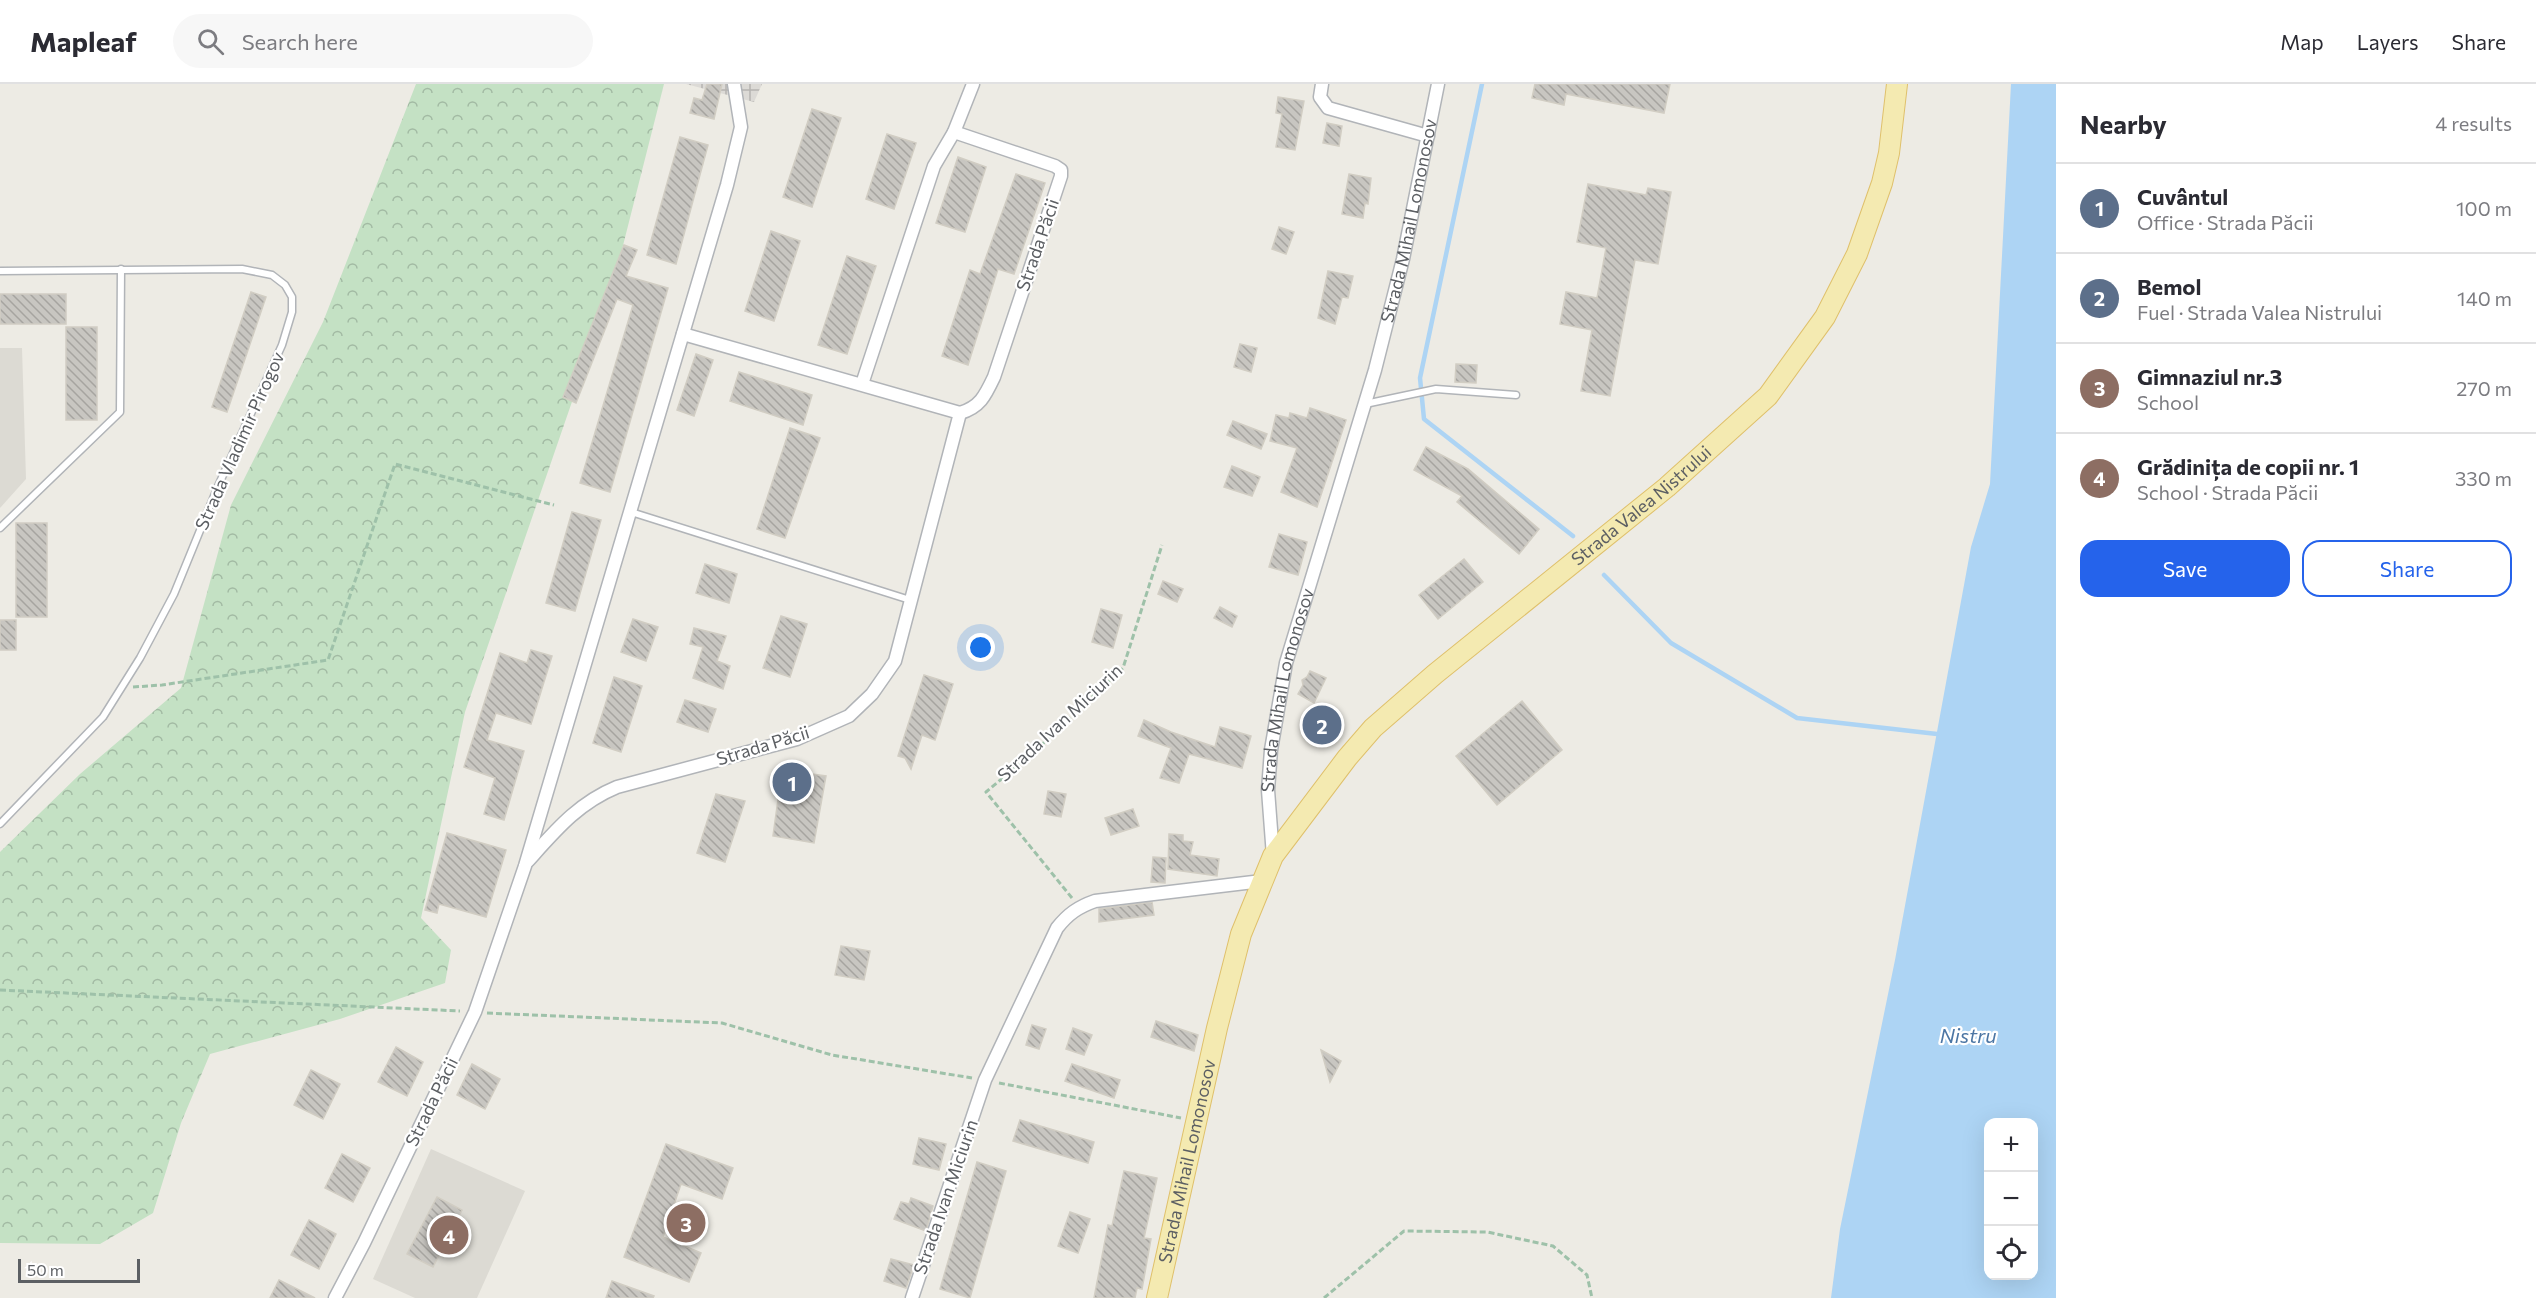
<!DOCTYPE html>
<html lang="en">
<head>
<meta charset="utf-8">
<style>
  :root { --surface:#fff; --page:#f7f7f7; --text:#2b2b33; --muted:#7c7c81; --line:#e1e1e2; --accent:#2563eb }
  body { margin:0; font-family:Commissioner,sans-serif; background:var(--page); color:var(--text) }
  .controls { position:absolute; right:18px; bottom:18px; display:grid; overflow:hidden; border-radius:12px; box-shadow:0 6px 24px #0002 }
  .controls button { width:54px; height:54px; display:grid; place-items:center; padding:0; border:0; border-bottom:2px solid var(--line); background:var(--surface); color:var(--text); font:30px sans-serif }
  .scale { position:absolute; left:18px; bottom:15px; width:122px; box-sizing:border-box; padding-left:6px; border:3px solid #5c5f63; border-top:0; font-size:16px; line-height:21px; white-space:nowrap; color:#5c5f63; -webkit-text-stroke:4px #fff; paint-order:stroke }
  .you { position:absolute; left:981px; top:564px; width:21px; height:21px; margin:-15px; border:4px solid #fff; border-radius:50%; background:#1a73e8; box-shadow:0 0 0 9px #1a73e833 }
  .badge { display:grid; place-items:center; width:39px; height:39px; border-radius:50%; background:var(--accent); color:#fff; font-size:20px; font-weight:700 }
  .pin { position:absolute; translate:-50% -50%; border:3px solid #fff; box-shadow:0 2px 6px #0006 }
  .list { margin:0; padding:0; list-style:none }
  h2 { display:flex; justify-content:space-between; align-items:center; height:78px; margin:0; padding:0 24px; font-size:26px }
  h2 small { font-size:20px; font-weight:400; color:var(--muted) }
  .list li { display:grid; grid-template-columns:39px 1fr auto; gap:18px; align-items:center; box-sizing:border-box; height:90px; padding:0 24px; border-top:2px solid var(--line) }
  .list b { display:block; font-size:22px; white-space:nowrap }
  .list p { margin:0; font-size:20px; white-space:nowrap; color:var(--muted) }
  .list em { font-size:20px; font-style:normal; color:var(--muted) }
  .actions { display:flex; gap:12px; padding:18px 24px }
  .actions a { flex:1; padding:14px 0; border:2px solid var(--accent); border-radius:18px; text-align:center; font-size:21px; color:var(--accent) }
  .actions .main { background:var(--accent); color:#fff }
  .icon { flex:none; width:33px; height:33px; fill:none; stroke:currentColor; stroke-width:2; stroke-linecap:round; stroke-linejoin:round }
  .map { position:relative; flex:none; width:2056px; height:1214px; overflow:hidden }
  header { display:flex; align-items:center; gap:36px; box-sizing:border-box; height:84px; padding:0 30px; background:var(--surface); border-bottom:2px solid var(--line) }
  header strong { font-size:28px }
  nav { display:flex; gap:33px; margin-inline-start:auto; font-size:21px }
  .search { width:420px; height:54px; background:var(--page); display:flex; align-items:center; gap:15px; box-sizing:border-box; padding:0 21px; border-radius:33px; color:var(--muted); font-size:22px }
  main { display:flex }
  aside { flex:1; background:var(--surface) }
  .map>svg:first-child { display:block }
</style>
</head>
<body>
<header>
<strong>Mapleaf</strong>
<div class="search"><svg class="icon" aria-label="search" viewBox="0 0 24 24"><circle cx="10" cy="10" r="6"/><path d="M15 15l6 6"/></svg>Search here</div>
<nav><a>Map</a><a>Layers</a><a>Share</a></nav>
</header>
<main>
<div class="map">
<svg width="2056" height="1214" viewBox="0 0 2056 1214">
  <defs>
    <pattern id="industrial-grid" width="8" height="8" patternUnits="userSpaceOnUse" patternTransform="scale(1.5)"><rect width="8" height="8" fill="#dcdad6"/><path d="M0 4h8M4 0v8" fill="none" stroke="#b6b4b1"/></pattern>
    <pattern id="forest-crowns" width="20" height="18" patternUnits="userSpaceOnUse" patternTransform="scale(1.5)"><rect width="20" height="18" fill="#c4e1c4"/><path d="M2 6a3 3 0 1 1 6 0M12 15a3 3 0 1 1 6 0" fill="none" stroke="#a2baa3"/></pattern>
    <pattern id="building-back-hatch" width="6" height="6" patternUnits="userSpaceOnUse" patternTransform="scale(1.5)"><rect width="6" height="6" fill="#c8c6c1"/><path d="M-1 5l2 2M0 0l6 6M5-1l2 2" fill="none" stroke="#a6a4a0"/></pattern>
  </defs>
  <rect width="100%" height="100%" fill="#edebe4"/>
  <polygon fill="url(#industrial-grid)" points="686,0 762,0 754,18"/>
  <g fill="#dcdad3">
    <polygon points="0,264 22,264 26,395 0,424"/>
    <polygon points="431,1065 525,1107 477,1214 415,1214 373,1195"/>
  </g>
  <polygon fill="url(#forest-crowns)" points="416,0 664,0 615,193 465,628 421,834 451,866 445,899 340,935 210,970 181,1039 153,1129 100,1160 0,1159 0,768 80,690 181,604 231,421 323,238"/>
  <path fill="#add4f4" fill-rule="evenodd" d="M2011 0H2056V1214H1831L1840 1145 1895 876 1971 463 1990 400ZM1988 1038H2034V1192H1988Z"/>
  <g fill="none" stroke-linecap="round" stroke-linejoin="round">
    <g stroke="#add4f4" stroke-width="4.5">
      <polyline points="1482,0 1420,294 1424,335 1573,452"/>
      <polyline points="1604,491 1671,559 1797,634 1937,650"/>
    </g>
  </g>
  <g fill="url(#building-back-hatch)" stroke="#d1cdc3" stroke-width="1.5">
    <polygon points="707,0 722,0 714,35 690,29 694,14 702,16"/>
    <polygon points="1535,0 1670,0 1664,29 1566,10 1564,21 1532,14"/>
    <polygon points="1278,13 1304,17 1295,66 1276,63 1282,30 1276,29"/>
    <polygon points="812,25 841,34 812,123 783,113"/>
    <polygon points="1327,39 1342,42 1339,62 1323,59"/>
    <polygon points="887,50 916,59 894,125 866,115"/>
    <polygon points="680,53 708,61 676,180 647,171"/>
    <polygon points="958,73 986,83 965,148 936,139"/>
    <polygon points="1016,90 1045,99 1014,190 998,185 968,281 942,272 970,186 980,190"/>
    <polygon points="1349,90 1371,94 1368,120 1365,119 1363,134 1342,130"/>
    <polygon points="1588,100 1646,111 1648,104 1671,108 1658,180 1635,176 1610,312 1581,307 1592,246 1560,240 1566,208 1597,214 1606,164 1577,158"/>
    <polygon points="1279,143 1294,148 1286,170 1272,165"/>
    <polygon points="771,147 800,157 774,237 745,227"/>
    <polygon points="624,161 637,166 626,192 668,204 610,408 580,399 633,221 617,215 576,319 563,313"/>
    <polygon points="847,172 876,182 847,270 818,261"/>
    <polygon points="1328,187 1353,192 1348,214 1342,213 1335,240 1318,234"/>
    <polygon points="251,208 266,213 227,328 212,323"/>
    <rect x="0" y="210" width="66" height="30"/>
    <rect x="66" y="243" width="31" height="93"/>
    <polygon points="1240,260 1257,264 1251,288 1234,283"/>
    <polygon points="696,270 713,276 694,332 677,326"/>
    <polygon points="1456,280 1477,281 1476,299 1455,298"/>
    <polygon points="739,288 812,311 803,341 730,317"/>
    <polygon points="1310,324 1346,336 1317,423 1281,408 1297,364 1270,357 1276,331 1289,334 1290,329 1307,334"/>
    <polygon points="1233,337 1267,350 1261,365 1227,351"/>
    <polygon points="790,344 820,354 785,454 757,445"/>
    <polygon points="1426,363 1468,385 1539,445 1519,470 1457,418 1462,412 1414,386"/>
    <polygon points="1232,382 1260,393 1252,412 1224,403"/>
    <polygon points="572,428 601,436 575,527 546,519"/>
    <rect x="16" y="439" width="31" height="94"/>
    <polygon points="1279,450 1307,458 1298,491 1269,483"/>
    <polygon points="1464,475 1483,498 1438,535 1419,511"/>
    <polygon points="705,480 737,490 729,519 696,509"/>
    <polygon points="1163,497 1183,505 1177,518 1158,510"/>
    <polygon points="1220,523 1237,532 1232,543 1214,534"/>
    <polygon points="1101,525 1122,531 1113,564 1092,558"/>
    <polygon points="781,532 807,540 790,593 763,584"/>
    <polygon points="633,535 658,543 646,577 621,568"/>
    <rect x="0" y="536" width="16" height="30"/>
    <polygon points="694,544 726,552 717,577 730,582 723,605 693,594 703,563 690,560"/>
    <polygon points="531,566 552,572 531,640 496,629 487,656 524,667 504,736 484,730 495,694 464,683 500,569 527,579"/>
    <polygon points="1310,587 1326,594 1314,619 1298,610 1303,601 1302,596 1307,593"/>
    <polygon points="924,591 953,600 935,656 922,651 911,685 905,674 898,672"/>
    <polygon points="614,593 642,602 621,668 593,659"/>
    <polygon points="685,616 716,625 708,648 677,638"/>
    <polygon points="1522,617 1562,666 1497,721 1456,672"/>
    <polygon points="1144,636 1171,648 1215,663 1220,643 1251,652 1242,684 1189,670 1179,699 1160,694 1171,664 1138,652"/>
    <polygon points="782,686 826,692 814,759 773,752"/>
    <polygon points="1048,707 1066,710 1061,733 1044,730"/>
    <polygon points="716,710 745,717 725,778 697,769"/>
    <polygon points="1133,725 1139,742 1111,751 1105,734"/>
    <polygon points="447,749 506,766 486,833 439,820 437,829 425,826"/>
    <polygon points="1169,750 1183,751 1183,757 1193,758 1190,771 1219,775 1217,792 1168,785"/>
    <polygon points="1153,773 1166,774 1165,799 1151,798"/>
    <polygon points="1152,818 1154,831 1099,838 1099,825"/>
    <polygon points="841,862 870,867 864,896 835,891"/>
    <polygon points="1156,937 1198,951 1194,967 1151,953"/>
    <polygon points="1032,941 1046,945 1039,965 1026,961"/>
    <polygon points="1073,944 1092,951 1084,971 1066,965"/>
    <polygon points="396,963 423,978 407,1012 378,998"/>
    <polygon points="1321,966 1341,977 1330,998"/>
    <polygon points="472,980 500,995 485,1025 457,1011"/>
    <polygon points="1072,980 1120,996 1114,1014 1065,997"/>
    <polygon points="311,986 340,1000 323,1035 294,1021"/>
    <polygon points="1020,1036 1094,1058 1088,1079 1013,1057"/>
    <polygon points="919,1054 946,1060 939,1086 913,1080"/>
    <polygon points="666,1060 733,1084 722,1115 681,1100 663,1153 701,1169 689,1198 624,1173"/>
    <polygon points="342,1070 370,1084 353,1118 325,1104"/>
    <polygon points="977,1078 1006,1087 970,1214 940,1205"/>
    <polygon points="1124,1087 1157,1094 1144,1154 1151,1155 1142,1205 1137,1204 1135,1214 1094,1214 1108,1141 1112,1142"/>
    <polygon points="437,1113 462,1126 433,1183 407,1170"/>
    <polygon points="911,1114 933,1122 926,1147 894,1135 901,1118 909,1120"/>
    <polygon points="1070,1128 1090,1135 1078,1169 1058,1162"/>
    <polygon points="309,1136 336,1150 319,1185 291,1171"/>
    <polygon points="891,1175 914,1181 906,1204 884,1197"/>
    <polygon points="279,1196 315,1214 270,1214"/>
    <polygon points="612,1197 654,1212 653,1214 606,1214"/>
  </g>
  <g fill="none" stroke-linecap="round" stroke-linejoin="round">
    <g stroke="#b1b4b8" stroke-width="9">
      <g id="lane">
        <polyline points="0,187 242,185 272,191 285,201 292,213 292,228 282,261 219,400 174,510 140,574 103,633 0,740"/>
        <polyline points="1365,320 1436,305 1516,311"/>
        <polyline points="631,428 910,516"/>
        <polyline points="0,444 120,328 121,185"/>
      </g>
    </g>
    <g stroke="#b1b4b8" stroke-width="15">
      <g id="street">
        <polyline points="1322,0 1320,13 1328,24 1428,52"/>
        <path d="M954 48 1055 82 1061 86V92L994 293C985 312 980 323 960 329"/>
        <polyline points="862,300 934,82 954,48 973,0"/>
        <path id="s1" d="M1273 772 1268 706 1271 666 1286 579 1375 286 1403 175 1438 0"/>
        <path d="M528 777C555 747 578 719 617 703L797 655 849 632 872 610 895 577 960 329 683 250"/>
        <polyline points="335,1214 364,1159 475,928 525,782 727,101 741,43 734,0"/>
        <path d="M912 1214 985 996 1057 844C1068 830 1078 823 1095 817L1262 797"/>
      </g>
    </g>
    <g stroke="#dfc06b" stroke-width="22">
      <g id="primary">
        <path id="s2" d="M1157 1214 1217 944 1241 850 1273 772 1347 674 1373 644 1435 590 1667 403 1768 312 1825 233 1857 170 1882 99 1889 69 1897 0"/>
      </g>
    </g>
    <g stroke="#9ec1a9" stroke-width="3" stroke-dasharray="6 3" stroke-linecap="butt">
      <polyline points="133,603 162,601 328,576 395,380 554,421"/>
      <polyline points="1072,814 986,708 1036,666 1123,584 1162,461"/>
      <polyline points="0,906 460,927"/>
      <polyline points="487,929 722,939 832,971 972,994"/>
      <polyline points="999,999 1181,1034"/>
      <polyline points="1324,1214 1404,1147 1487,1148 1553,1162 1587,1191 1592,1214"/>
    </g>
    <use href="#lane" stroke="#fff" stroke-width="6"/>
    <use href="#street" stroke="#fff" stroke-width="12"/>
    <use href="#primary" stroke="#f4eab1" stroke-width="20"/>
  </g>
  <g text-anchor="middle" stroke-width="4.5" stroke-linejoin="round" paint-order="stroke">
    <g font-size="18" fill="#5c5f63" stroke="#fff">
      <text dy="6" stroke="none"><textPath href="#s1" startOffset="654">Strada Mihail Lomonosov</textPath></text>
      <text transform="translate(1038 161) rotate(-71)" y="6">Strada Păcii</text>
      <text transform="translate(240 357) rotate(-66)" y="6">Strada Vladimir Pirogov</text>
      <text dy="6" stroke="none"><textPath href="#s2" startOffset="969">Strada Valea Nistrului</textPath></text>
      <text dy="6" stroke="none"><textPath href="#s1" startOffset="168">Strada Mihail Lomonosov</textPath></text>
      <text transform="translate(1060 639) rotate(-43)" y="6">Strada Ivan Miciurin</text>
      <text transform="translate(763 662) rotate(-17)" y="6">Strada Păcii</text>
      <text transform="translate(432 1018) rotate(-64)" y="6">Strada Păcii</text>
      <text dy="6" stroke="none"><textPath href="#s2" startOffset="140">Strada Mihail Lomonosov</textPath></text>
      <text transform="translate(946 1113) rotate(-71)" y="6">Strada Ivan Miciurin</text>
    </g>
    <g font-size="20" font-style="italic" fill="#4c76a4" stroke="#fff">
      <text x="1968" y="959">Nistru</text>
    </g>
  </g>
</svg>
<div class="controls">
<button>+</button>
<button>−</button>
<button><svg class="icon" aria-label="locate" viewBox="0 0 24 24"><circle cx="12" cy="12" r="6"/><path d="M12 2v4M12 18v4M2 12h4M18 12h4"/></svg></button>
</div>
<div class="scale">50 m</div>
<div class="you"></div>
<div class="pin badge" style="left:792px;top:698px;background:#5c6f8a">1</div>
<div class="pin badge" style="left:1322px;top:641px;background:#5c6f8a">2</div>
<div class="pin badge" style="left:686px;top:1139px;background:#8d6e63">3</div>
<div class="pin badge" style="left:449px;top:1151px;background:#8d6e63">4</div>
</div>
<aside>
<h2>Nearby<small>4 results</small></h2>
<ul class="list">
<li><span class="badge" style="background:#5c6f8a">1</span><div><b>Cuvântul</b><p>Office · Strada Păcii</p></div><em>100 m</em></li>
<li><span class="badge" style="background:#5c6f8a">2</span><div><b>Bemol</b><p>Fuel · Strada Valea Nistrului</p></div><em>140 m</em></li>
<li><span class="badge" style="background:#8d6e63">3</span><div><b>Gimnaziul nr.3</b><p>School</p></div><em>270 m</em></li>
<li><span class="badge" style="background:#8d6e63">4</span><div><b>Grădinița de copii nr. 1</b><p>School · Strada Păcii</p></div><em>330 m</em></li>
</ul>
<div class="actions"><a class="main">Save</a><a>Share</a></div>
</aside>
</main>
</body>
</html>
